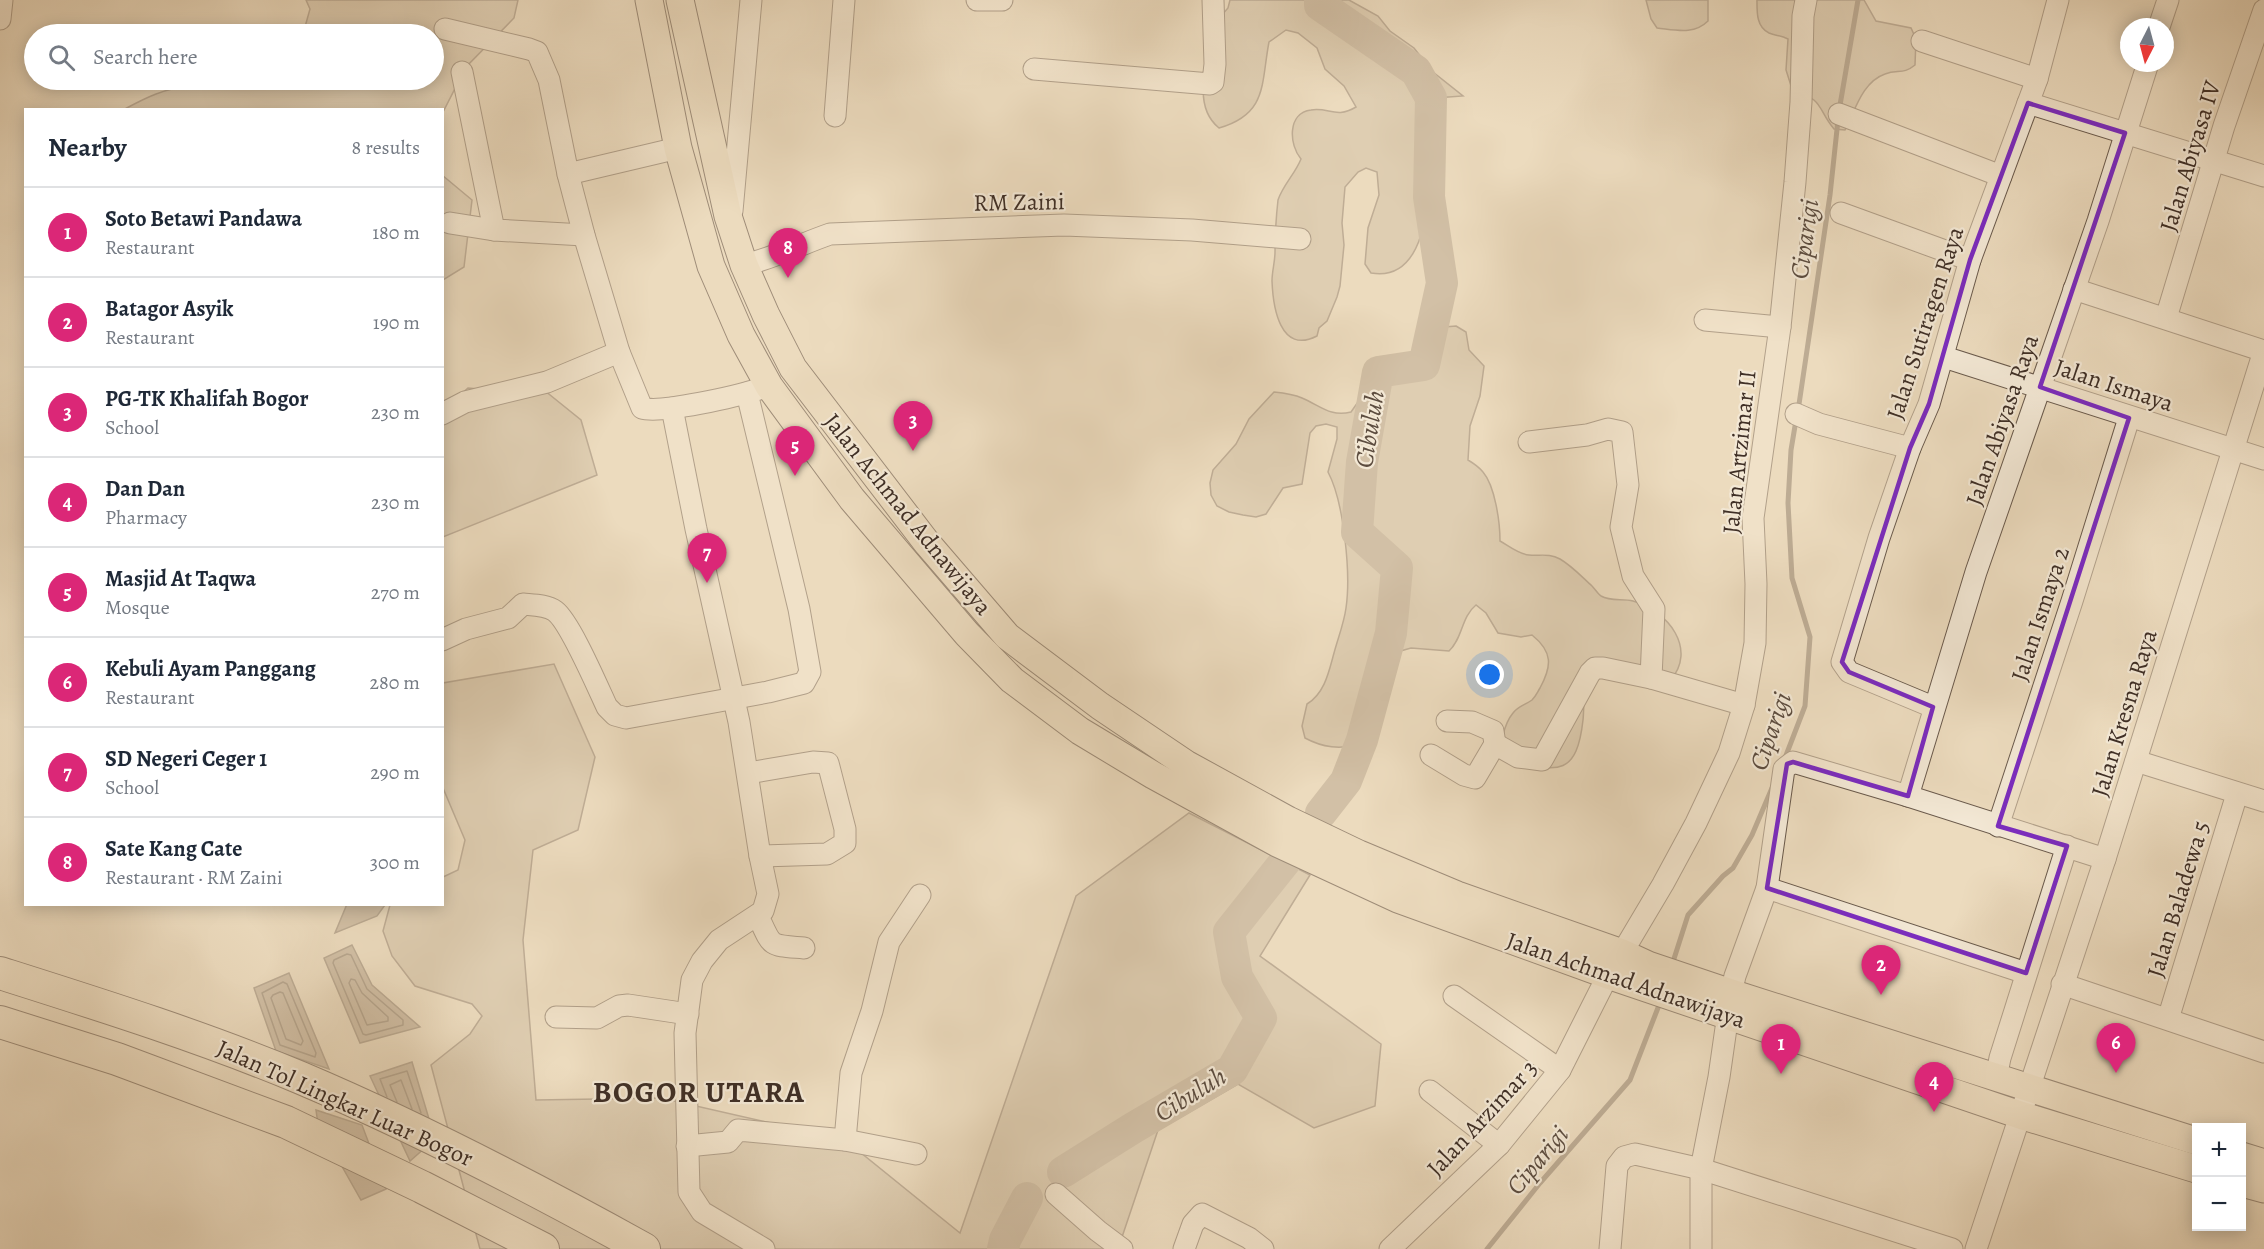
<!DOCTYPE html>
<html lang="en">
<head>
<meta charset="utf-8">
<style>
  :root { --surface:#fff; --page:#f2f2f3; --text:#1f2937; --muted:#747a83; --line:#e0e1e3; --accent:#db2777 }
  body { margin:0; font-family:Alegreya,serif; background:var(--page); color:var(--text) }
  .controls { position:absolute; right:18px; bottom:18px; display:grid; overflow:hidden; border-radius:0px; box-shadow:0 3px 15px #0003 }
  .controls button { width:54px; height:54px; display:grid; place-items:center; padding:0; border:0; border-bottom:2px solid var(--line); background:var(--surface); color:var(--text); font:30px sans-serif }
  .compass { position:absolute; left:2120px; top:18px; width:54px; height:54px; border-radius:50%; background:var(--surface); box-shadow:0 3px 15px #0003; rotate:186deg }
  .you { position:absolute; left:1490px; top:675px; width:21px; height:21px; margin:-15px; border:4px solid #fff; border-radius:50%; background:#1a73e8; box-shadow:0 0 0 9px #1a73e833 }
  .badge { display:grid; place-items:center; width:39px; height:39px; border-radius:50%; background:var(--accent); color:#fff; font-size:20px; font-weight:700 }
  .pin { position:absolute; translate:-50% -50px; filter:drop-shadow(0 2px 3px #0008) }
  .pin::after { content:''; position:absolute; top:32px; width:21px; height:18px; background:inherit; clip-path:polygon(0 0,100% 0,50% 100%) }
  .list { margin:0; padding:0; list-style:none }
  h2 { display:flex; justify-content:space-between; align-items:center; height:78px; margin:0; padding:0 24px; font-size:26px }
  h2 small { font-size:20px; font-weight:400; color:var(--muted) }
  .list li { display:grid; grid-template-columns:39px 1fr auto; gap:18px; align-items:center; box-sizing:border-box; height:90px; padding:0 24px; border-top:2px solid var(--line) }
  .list b { display:block; font-size:22px; white-space:nowrap }
  .list p { margin:0; font-size:20px; white-space:nowrap; color:var(--muted) }
  .list em { font-size:20px; font-style:normal; color:var(--muted) }
  .icon { flex:none; width:33px; height:33px; fill:none; stroke:currentColor; stroke-width:2; stroke-linecap:round; stroke-linejoin:round }
  .map { position:relative; flex:none; width:2264px; height:1249px; overflow:hidden }
  .search { position:absolute; background:var(--surface); box-shadow:0 3px 15px #0003; left:24px; top:24px; width:420px; height:66px; display:flex; align-items:center; gap:15px; box-sizing:border-box; padding:0 21px; border-radius:33px; color:var(--muted); font-size:22px }
  .panel { position:absolute; background:var(--surface); box-shadow:0 3px 15px #0003; left:24px; top:108px; width:420px; height:798px; border-radius:0px }
  .map>svg:first-child { display:block }
</style>
</head>
<body>
<div class="map">
<svg width="2264" height="1249" viewBox="0 0 2264 1249">
  <rect width="100%" height="100%" fill="#ecdbbe"/>
  <filter id="stains"><feTurbulence type="fractalNoise" baseFrequency=".00333" numOctaves="4"/><feColorMatrix values="0 0 0 0 .2 0 0 0 0 .09 0 0 0 0 .02 0 0 0 .5 -.17"/></filter>
  <radialGradient id="worn" r=".72"><stop offset=".6" stop-color="#630" stop-opacity="0"/><stop offset="1" stop-color="#630" stop-opacity=".3"/></radialGradient>
  <g fill="#cfbea4" stroke="#877665" stroke-width="1.5">
    <path d="M306 0H518L514 18 466 67 443 112 442 110H123C145 98 165 88 190 86 223 84 244 98 278 80H434V34H303L310 9Z"/>
    <path d="M1230 0H1349L1378 16 1390 31 1414 48 1433 72 1463 96 1435 98C1434 108 1429 115 1427 124 1425 131 1425 140 1424 147 1422 166 1425 184 1425 203 1425 237 1411 280 1371 273L1365 264 1368 228 1379 195 1377 172 1366 168 1358 172 1345 187 1342 223 1344 245 1340 286 1337 297 1327 321 1319 328 1317 336C1280 355 1273 307 1272 281 1272 271 1275 262 1275 252 1275 235 1276 218 1278 200 1283 185 1295 174 1301 159 1289 145 1287 113 1311 110 1329 107 1336 119 1356 107L1344 86 1325 69 1317 48 1298 33 1286 30 1269 42C1261 83 1268 114 1219 128 1187 102 1212 49 1221 16L1228 8Z"/>
    <path d="M1646 0H1708V21C1694 35 1676 30 1657 28L1651 19Z"/>
    <path d="M1757 0H1864L1876 21 1911 28 1916 39 1915 65C1903 75 1898 69 1885 74 1862 82 1855 111 1845 130L1834 129C1817 109 1824 98 1793 92L1786 70 1788 39C1780 35 1776 36 1769 33 1756 27 1757 11 1757 0Z"/>
    <polygon points="442,175 472,200 464,267 443,280"/>
    <path d="M1456 326 1466 332 1469 350 1484 366 1480 396 1470 426 1468 460C1473 463 1479 467 1483 472 1495 486 1500 522 1500 541 1509 546 1518 554 1529 555 1541 556 1549 553 1560 559 1572 566 1582 577 1592 586 1595 589 1598 594 1601 596 1611 602 1623 598 1633 601 1668 611 1698 649 1670 681L1600 673C1596 678 1588 685 1586 692 1583 700 1584 712 1583 720 1577 774 1559 774 1513 760L1503 735C1505 727 1508 719 1513 713 1518 706 1525 705 1532 700 1536 696 1537 693 1540 688 1552 666 1553 652 1532 635L1521 637 1498 633 1486 613 1476 605C1461 617 1463 638 1449 651L1411 648 1390 654C1382 670 1388 687 1386 704 1380 747 1340 757 1305 738L1302 726 1307 704C1325 693 1329 671 1334 653 1338 638 1344 623 1346 608 1351 574 1344 502 1328 472L1337 439V427L1326 424 1316 426 1310 433 1302 484 1283 488 1266 514 1256 517 1243 515 1229 512 1217 506 1211 495 1210 483 1213 470 1236 444 1249 419 1274 392C1284 393 1293 394 1302 398 1321 406 1330 417 1351 412L1358 402 1365 401 1391 382 1400 373 1425 337 1444 327Z"/>
    <polygon points="529,378 581,420 597,475 443,537 443,410 468,388 502,391"/>
    <polygon points="554,664 595,757 578,830 533,850 523,940 536,1100 661,1098 845,1140 960,1233 1076,896 1189,813 1310,875 1260,956 1381,1044 1375,1106 1314,1128 1238,1084 1158,1130 1118,1249 480,1249 431,1065 470,1034 482,1016 472,1004 415,986 392,956 383,931 390,905 442,904 443,877 458,870 465,840 443,788 443,683"/>
  </g>
  <g fill="#b1a18a" stroke="#837362" stroke-width="1.5">
    <polygon points="347,904 385,904 385,905 377,916 335,933"/>
    <polygon points="352,945 372,985 420,1027 360,1043 324,958"/>
    <polygon points="289,973 329,1069 276,1051 254,988"/>
    <polygon points="412,1062 435,1139 410,1161 370,1076"/>
    <polygon points="316,1110 362,1125 386,1189 361,1200 318,1124"/>
  </g>
  <g fill="none" stroke-linecap="round" stroke-linejoin="round">
    <g stroke="#786858" stroke-width="1.5">
      <polygon points="347,954 351,955 367,989 403,1020 403,1025 366,1035 363,1034 333,963 334,960"/>
      <polygon points="351,979 355,980 362,993 388,1017 388,1021 367,1025 349,983"/>
      <polygon points="283,982 287,984 316,1053 315,1057 280,1045 262,993"/>
      <polygon points="280,992 283,993 303,1041 301,1045 286,1039 271,998 273,995"/>
      <polyline points="387,1097 380,1079 407,1071 421,1113"/>
      <polyline points="397,1102 390,1085 401,1080 412,1109"/>
    </g>
    <g stroke="#837362" stroke-width="5">
      <polyline points="1839,111 1858,0"/>
      <polyline points="1798,411 1830,195 1838,120"/>
      <polyline points="1785,758 1805,706 1810,637 1792,578 1788,503 1791,450 1796,420"/>
      <polyline points="1672,965 1688,915 1723,876 1733,868 1752,835 1772,788"/>
      <polyline points="1487,1249 1540,1183 1630,1080 1661,1000"/>
    </g>
    <g stroke="#b1a18a" stroke-width="32">
      <polyline points="1320,0 1320,5 1416,71 1431,98 1429,197 1442,283 1424,365 1378,372 1362,462 1357,532 1397,568 1391,633 1362,740 1346,781 1321,813"/>
      <polyline points="1063,1172 1133,1128 1232,1070 1261,1018 1237,977 1229,932 1287,859"/>
      <polyline points="1003,1249 1005,1240 1027,1198"/>
    </g>
    <g stroke="#6a5a4c" stroke-width="23">
      <g id="minor">
        <polyline points="977,0 1002,0"/>
        <polyline points="0,19 2,0"/>
        <polyline points="2159,27 2168,0"/>
        <path d="M445 29 529 49 537 52 549 80 568 174 584 235 619 352 642 408C660 414 738 396 759 389"/>
        <polyline points="1922,41 2037,79"/>
        <polyline points="1034,69 1210,84 1213,82 1215,64 1213,0"/>
        <polyline points="462,72 494,230 584,235"/>
        <polyline points="2028,103 2264,176"/>
        <polyline points="1839,114 2001,176"/>
        <polyline points="835,116 844,0"/>
        <polyline points="568,174 678,148"/>
        <polyline points="732,211 751,0"/>
        <polyline points="1841,213 1970,260"/>
        <polyline points="450,223 494,230"/>
        <path d="M744 265C774 258 801 244 830 234L1064 225 1192 230 1300 239"/>
        <polyline points="2074,289 2264,351"/>
        <polyline points="2166,318 2224,126 2264,10"/>
        <polyline points="1705,320 1780,327"/>
        <polyline points="1944,357 2264,459"/>
        <polyline points="672,408 696,529 739,722 760,856 768,894 763,911 719,940 702,961 692,980 685,1033 689,1192 702,1212 764,1249"/>
        <polyline points="442,414 465,402 547,382 619,352"/>
        <polyline points="1796,414 1819,424 1910,448"/>
        <polyline points="1529,442 1587,435 1608,429 1622,432 1628,485 1621,527 1633,576 1654,609 1651,678 1744,705"/>
        <path d="M442 640 466 629 508 618 523 604C533 605 547 605 555 611 570 622 598 688 607 707L615 715 626 718 768 692 804 683 810 672 799 609 747 393"/>
        <polyline points="1933,707 1849,672 1842,662 1879,538 1910,448 1929,404 1970,260 2037,79 2058,0"/>
        <polyline points="1495,744 1518,757 1542,760 1590,673 1595,668 1603,668 1651,678"/>
        <polyline points="1431,755 1464,775 1475,778 1495,744 1493,731 1472,722 1447,721"/>
        <polyline points="2136,761 2264,801"/>
        <polyline points="748,773 813,762 828,763 845,829 845,843 827,854 760,856"/>
        <polyline points="1908,796 1976,572 2098,221 2148,63"/>
        <polyline points="1998,826 2072,601 2129,418"/>
        <polyline points="1767,888 2026,973"/>
        <path d="M758 916C773 948 768 945 804 948"/>
        <polyline points="1622,953 1663,884 1696,823 1729,753 1744,705 1755,643 1756,584 1753,518 1780,327 1795,182 1801,102 1803,16 1806,0"/>
        <polyline points="2062,984 2264,1052"/>
        <polyline points="1454,996 1560,1070"/>
        <polyline points="556,1017 597,1018 619,1006 628,1005 688,1014"/>
        <polyline points="2168,1019 2237,794"/>
        <polyline points="1996,1078 2000,1058 2067,846"/>
        <polyline points="1430,1091 1499,1145"/>
        <polyline points="845,1140 851,1073 872,1011 889,942 920,895"/>
        <polyline points="687,1146 728,1142 738,1130 845,1140 916,1154"/>
        <polyline points="1056,1194 1098,1231 1122,1249"/>
        <polyline points="1184,1249 1193,1224 1202,1214 1249,1238 1263,1249"/>
        <polyline points="1390,1249 1499,1145 1560,1070 1608,975"/>
        <polyline points="1610,1249 1617,1166 1624,1157 1635,1154 1701,1169 1952,1249"/>
        <polyline points="1701,1249 1701,1169 1719,1077 1731,993 1735,976 1767,888 1784,769 1793,762 1908,796 2105,859"/>
        <polyline points="1976,1249 2105,859 2264,351"/>
      </g>
    </g>
    <g stroke="#3f2f26" stroke-width="29">
      <g id="major">
        <polyline points="649,0 678,148 711,266 741,335 769,386 852,499 967,634 1012,680 1080,731 1153,775 1277,843 1398,899 1608,975 2020,1115 2196,1169"/>
        <polyline points="680,0 728,216 744,265 766,315 793,368 927,543 1007,636 1100,706 1186,764 1288,820 1359,854 1457,895 1622,953 1648,965 1731,993 2196,1141"/>
        <polyline points="2242,1156 2264,1163"/>
        <polyline points="2242,1183 2264,1189"/>
      </g>
    </g>
    <g stroke="#3f2f26" stroke-width="34">
      <g id="highway">
        <path d="M0 973C101 1005 203 1037 301 1078 419 1128 532 1187 644 1249"/>
        <polyline points="0,1022 117,1059 286,1122 422,1187 543,1249"/>
      </g>
    </g>
    <use href="#minor" stroke="#f3e8d5" stroke-width="21"/>
    <use href="#major" stroke="#ecdbbe" stroke-width="27"/>
    <use href="#highway" stroke="#ecdbbe" stroke-width="32"/>
  </g>
  <path d="M0 0H2264V1249H0ZM2028 103 2125 133 2040 387 2129 418 1998 826 2067 846 2026 973 1767 888 1787 764 1793 762 1908 796 1933 707 1849 672 1842 662 1910 448 1929 404 1970 260Z" fill="#ecdbbe" fill-opacity=".55" fill-rule="evenodd"/>
  <path fill="none" stroke="#7b2cbf" stroke-width="4.5" stroke-linejoin="round" d="M2028 103 2125 133 2040 387 2129 418 1998 826 2067 846 2026 973 1767 888 1787 764 1793 762 1908 796 1933 707 1849 672 1842 662 1910 448 1929 404 1970 260Z"/>
  <g text-anchor="middle" stroke-width="4.5" stroke-linejoin="round" paint-order="stroke">
    <g font-size="24" fill="#3f2f26" stroke="#f3e8d5">
      <text transform="translate(2190 156) rotate(-73)" y="8">Jalan Abiyasa IV</text>
      <text transform="translate(1019 202) rotate(-1)" y="8">RM Zaini</text>
      <text transform="translate(1925 323) rotate(-72)" y="8">Jalan Sutiragen Raya</text>
      <text transform="translate(2114 385) rotate(18)" y="8">Jalan Ismaya</text>
      <text transform="translate(2002 420) rotate(-71)" y="8">Jalan Abiyasa Raya</text>
      <text transform="translate(1739 452) rotate(-84)" y="8">Jalan Artzimar II</text>
      <text transform="translate(908 514) rotate(51)" y="8">Jalan Achmad Adnawijaya</text>
      <text transform="translate(2040 614) rotate(-72)" y="8">Jalan Ismaya 2</text>
      <text transform="translate(2124 713) rotate(-73)" y="8">Jalan Kresna Raya</text>
      <text transform="translate(2178 899) rotate(-73)" y="8">Jalan Baladewa 5</text>
      <text transform="translate(1626 980) rotate(19)" y="8">Jalan Achmad Adnawijaya</text>
      <text transform="translate(345 1103) rotate(24)" y="8">Jalan Tol Lingkar Luar Bogor</text>
      <text transform="translate(1482 1118) rotate(-47)" y="8">Jalan Arzimar 3</text>
    </g>
    <g font-size="26" font-style="italic" fill="#5c4c3f" stroke="#f3e8d5">
      <text transform="translate(1804 239) rotate(-82)" y="9">Ciparigi</text>
      <text transform="translate(1369 429) rotate(-81)" y="9">Cibuluh</text>
      <text transform="translate(1770 731) rotate(-71)" y="9">Ciparigi</text>
      <text transform="translate(1190 1094) rotate(-32)" y="9">Cibuluh</text>
      <text transform="translate(1537 1160) rotate(-50)" y="9">Ciparigi</text>
    </g>
    <g font-size="30" font-weight="bold" letter-spacing="1.5" fill="#3f2f26" stroke="#f3e8d5">
      <text x="699" y="1102">BOGOR UTARA</text>
    </g>
  </g>
  <rect width="100%" height="100%" filter="url(#stains)"/>
  <rect width="100%" height="100%" fill="url(#worn)"/>
</svg>
<div class="controls">
<button>+</button>
<button>−</button>
</div>
<svg class="compass" viewBox="-18 -18 36 36"><path d="M0-13l5 13h-10z" fill="#e53935"/><path d="M0 13l5-13h-10z" fill="#747a83"/></svg>
<div class="you"></div>
<div class="pin badge" style="left:1781px;top:1074px">1</div>
<div class="pin badge" style="left:1881px;top:995px">2</div>
<div class="pin badge" style="left:913px;top:451px">3</div>
<div class="pin badge" style="left:1934px;top:1112px">4</div>
<div class="pin badge" style="left:795px;top:476px">5</div>
<div class="pin badge" style="left:2116px;top:1073px">6</div>
<div class="pin badge" style="left:707px;top:583px">7</div>
<div class="pin badge" style="left:788px;top:278px">8</div>
<div class="search"><svg class="icon" aria-label="search" viewBox="0 0 24 24"><circle cx="10" cy="10" r="6"/><path d="M15 15l6 6"/></svg>Search here</div>
<section class="panel">
<h2>Nearby<small>8 results</small></h2>
<ul class="list">
<li><span class="badge">1</span><div><b>Soto Betawi Pandawa</b><p>Restaurant</p></div><em>180 m</em></li>
<li><span class="badge">2</span><div><b>Batagor Asyik</b><p>Restaurant</p></div><em>190 m</em></li>
<li><span class="badge">3</span><div><b>PG-TK Khalifah Bogor</b><p>School</p></div><em>230 m</em></li>
<li><span class="badge">4</span><div><b>Dan Dan</b><p>Pharmacy</p></div><em>230 m</em></li>
<li><span class="badge">5</span><div><b>Masjid At Taqwa</b><p>Mosque</p></div><em>270 m</em></li>
<li><span class="badge">6</span><div><b>Kebuli Ayam Panggang</b><p>Restaurant</p></div><em>280 m</em></li>
<li><span class="badge">7</span><div><b>SD Negeri Ceger 1</b><p>School</p></div><em>290 m</em></li>
<li><span class="badge">8</span><div><b>Sate Kang Cate</b><p>Restaurant · RM Zaini</p></div><em>300 m</em></li>
</ul>
</section>
</div>
</body>
</html>
